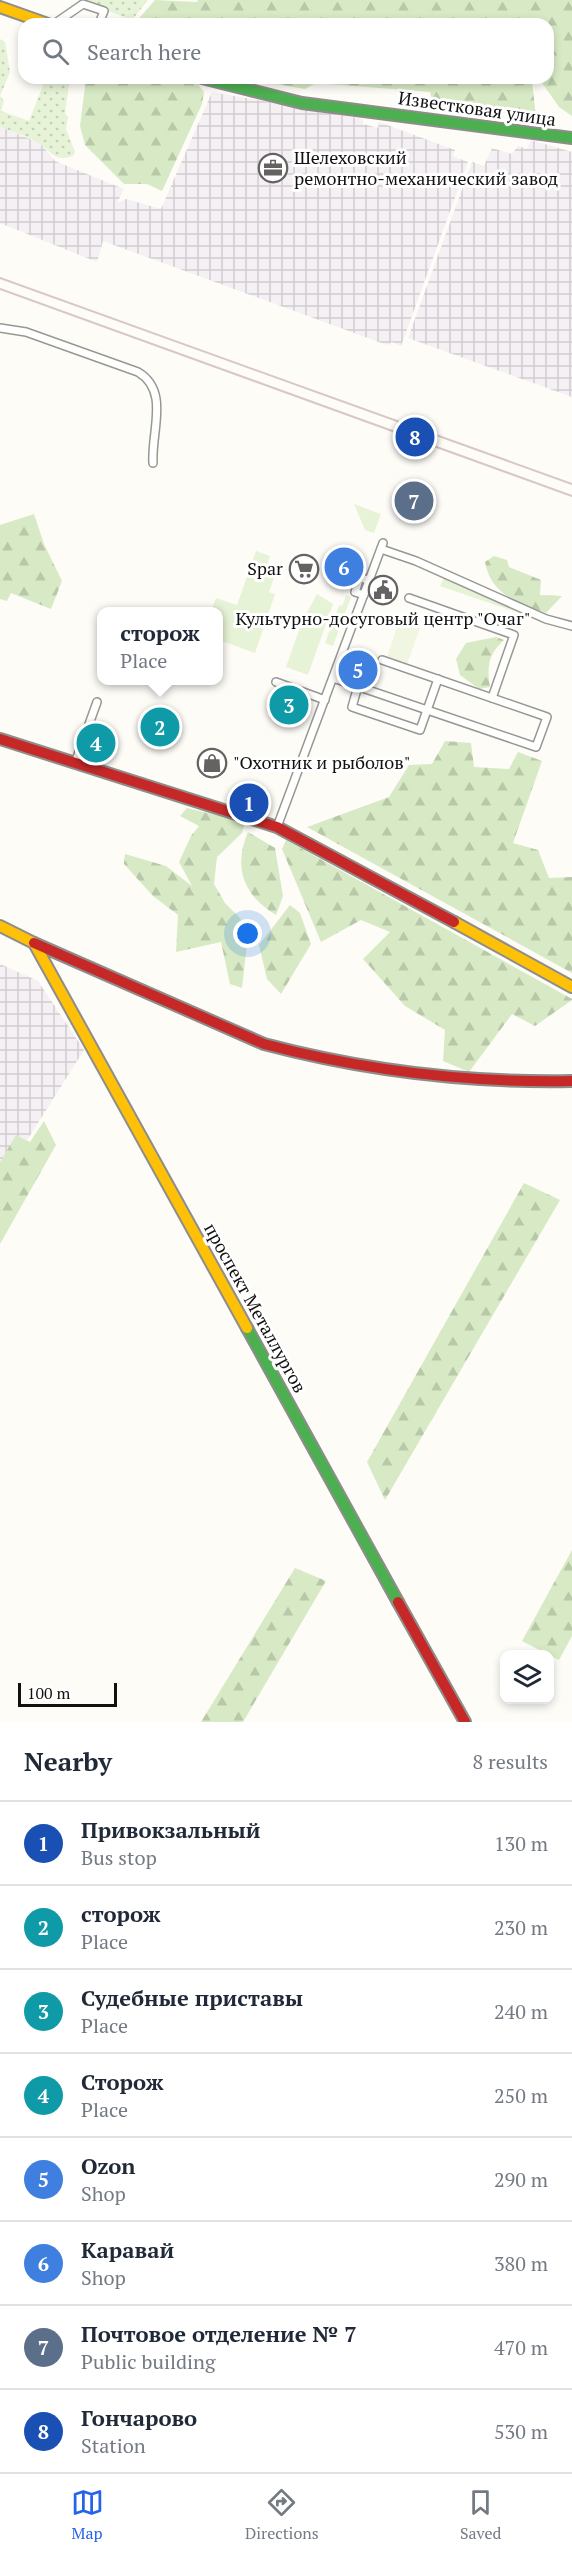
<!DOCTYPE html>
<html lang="en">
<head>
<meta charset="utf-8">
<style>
  :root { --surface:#fff; --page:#f2f2f3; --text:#1f2937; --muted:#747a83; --line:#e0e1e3; --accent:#2563eb }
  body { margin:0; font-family:"PT Serif",serif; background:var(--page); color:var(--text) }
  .controls { position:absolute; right:18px; bottom:18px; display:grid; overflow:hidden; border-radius:12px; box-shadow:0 3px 9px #0003 }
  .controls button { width:54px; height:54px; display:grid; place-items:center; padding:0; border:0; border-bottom:2px solid var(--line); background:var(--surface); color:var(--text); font:30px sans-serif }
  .scale { position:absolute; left:18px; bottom:15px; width:99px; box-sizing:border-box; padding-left:6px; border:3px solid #111; border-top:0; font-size:16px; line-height:21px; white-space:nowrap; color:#111; -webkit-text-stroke:4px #fff; paint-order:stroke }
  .you { position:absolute; left:248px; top:934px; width:21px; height:21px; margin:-15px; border:4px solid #fff; border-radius:50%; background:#1a73e8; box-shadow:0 0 0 9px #1a73e833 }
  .badge { display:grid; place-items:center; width:39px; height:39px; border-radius:50%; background:var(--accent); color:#fff; font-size:20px; font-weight:700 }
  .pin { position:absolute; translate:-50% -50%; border:3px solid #fff; box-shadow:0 2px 6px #0006 }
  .popup { position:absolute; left:97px; top:607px; width:126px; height:78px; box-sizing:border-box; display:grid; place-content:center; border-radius:12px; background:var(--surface); filter:drop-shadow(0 2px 4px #0005); font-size:20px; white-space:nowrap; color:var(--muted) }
  .popup b { font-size:22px; color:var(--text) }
  .popup::after { content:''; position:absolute; left:50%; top:100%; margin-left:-12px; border:12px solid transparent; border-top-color:var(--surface) }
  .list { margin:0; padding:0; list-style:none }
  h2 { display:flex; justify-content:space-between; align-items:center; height:78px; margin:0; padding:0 24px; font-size:26px }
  h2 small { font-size:20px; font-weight:400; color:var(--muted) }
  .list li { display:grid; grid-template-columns:39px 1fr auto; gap:18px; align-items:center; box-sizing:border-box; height:84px; padding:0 24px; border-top:2px solid var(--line) }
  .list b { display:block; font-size:22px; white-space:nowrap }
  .list p { margin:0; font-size:20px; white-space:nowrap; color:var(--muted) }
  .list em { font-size:20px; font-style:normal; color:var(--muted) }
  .icon { flex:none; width:33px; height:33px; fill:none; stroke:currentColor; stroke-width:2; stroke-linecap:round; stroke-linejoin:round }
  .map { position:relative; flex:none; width:572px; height:1722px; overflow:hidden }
  .search { position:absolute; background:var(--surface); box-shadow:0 3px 9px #0003; left:18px; right:18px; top:18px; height:66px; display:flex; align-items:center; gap:15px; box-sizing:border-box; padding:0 21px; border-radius:18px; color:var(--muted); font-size:22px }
  .sheet { height:750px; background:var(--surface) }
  nav { display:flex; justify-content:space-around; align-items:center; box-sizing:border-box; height:84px; border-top:2px solid var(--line); background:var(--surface); font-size:16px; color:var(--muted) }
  nav a { display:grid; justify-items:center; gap:3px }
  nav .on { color:var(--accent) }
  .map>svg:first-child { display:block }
</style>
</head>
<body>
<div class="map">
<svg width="572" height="1722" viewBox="0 0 572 1722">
  <defs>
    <pattern id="industrial-grid" width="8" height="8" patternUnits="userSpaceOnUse" patternTransform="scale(1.5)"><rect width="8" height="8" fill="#f5f0f3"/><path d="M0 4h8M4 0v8" fill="none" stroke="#d1cdcf"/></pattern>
    <pattern id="forest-firs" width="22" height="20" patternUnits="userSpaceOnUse" patternTransform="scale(1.5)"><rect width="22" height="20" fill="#d8eac5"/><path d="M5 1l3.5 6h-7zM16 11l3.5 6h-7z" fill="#b8c8a8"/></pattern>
    <pattern id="garden-dots" width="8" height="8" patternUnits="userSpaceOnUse" patternTransform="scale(1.5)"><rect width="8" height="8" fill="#e7f3d7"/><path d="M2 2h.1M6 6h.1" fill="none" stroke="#c5cfb8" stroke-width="1.8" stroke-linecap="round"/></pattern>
  </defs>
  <rect width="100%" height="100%" fill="#fdfcf7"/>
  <g fill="url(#industrial-grid)">
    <polygon points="212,92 363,119 363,124 378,128 379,122 455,150 453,156 468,162 401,346 392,342 387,345 103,241 97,262 0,223 0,127 40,143 55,161 124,189 117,203 126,199 161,209"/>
    <polygon points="531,140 572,152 572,397 408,338 472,162 484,166 492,148 512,154 518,146 527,149"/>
    <polygon points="0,964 38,981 84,1050 0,1183"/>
  </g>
  <g fill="#e7f3d7">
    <polygon points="354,504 381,514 374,533 365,530"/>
    <polygon points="256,551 270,556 266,568 276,572 269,592 275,594 255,653 219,640 219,612 211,611 216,598 237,605"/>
    <polygon points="444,577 520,611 522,614 440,586"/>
    <polygon points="317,594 333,604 308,675 286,667 302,622"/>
    <polygon points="346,595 351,597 333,646 325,643 339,606 343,605"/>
  </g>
  <g fill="url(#forest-firs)">
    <polygon points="155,0 197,2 198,0 572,0 572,116 559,107 540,80 532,82 536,116 433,105 430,92 316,83 305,89 240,78 548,78 548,24 134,24"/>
    <polygon points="86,78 184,78 197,83 204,92 202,104 162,191 147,184 124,184 85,145 80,126"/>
    <polygon points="34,514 44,544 62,581 51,609 11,593 7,601 0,599 0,525"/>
    <path d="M494 556 507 560 509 567 541 580 540 595 562 596 546 613C518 603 491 595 485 562Z"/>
    <path d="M496 637 504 640C488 655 487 666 490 687L479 689 460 675 456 659 466 643Z"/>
    <polygon points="445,741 471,743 474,767 509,769 518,752 542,761 513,843 538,850 549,878 572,877 572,973 307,827 389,797 409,765 432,764"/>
    <polygon points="187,808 245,822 242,833 217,857 214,884 225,903 240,918 248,935 242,988 230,984 221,942 176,952 178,915 153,896 124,864 125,854 166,866 192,886 179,862 191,836 199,826 180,816"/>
    <path d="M248 832 275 848 283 896 276 915C243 895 233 867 248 832Z"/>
    <polygon points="286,840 572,999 572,1000 535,1026 512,1014 469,1072 443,1061 445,1030 405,1006 363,959 390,932 361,920 321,942 282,849"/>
    <polygon points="290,905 300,913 311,944 281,994 267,979 259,945"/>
    <polygon points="44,1121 56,1145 0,1244 0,1162 16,1135 30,1142"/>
    <polygon points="524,1183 560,1200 385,1500 367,1462"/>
    <polygon points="572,1550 572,1636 559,1660 522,1641"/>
    <polygon points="295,1568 326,1581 243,1722 201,1722"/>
  </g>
  <g fill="url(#garden-dots)">
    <polygon points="79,0 148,0 132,20"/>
    <path d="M0 39 5 42 10 72 0 96 4 101 1 111 29 121 46 78H70L65 113 68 117 66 129 75 152 73 156C55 162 52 153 40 144 29 136 12 132 0 127Z"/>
  </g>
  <polygon fill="#f0f6e1" points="399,621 420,628 407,664 387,657"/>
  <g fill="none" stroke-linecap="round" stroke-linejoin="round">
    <g stroke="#979795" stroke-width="10">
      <g id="street">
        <polyline points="54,24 83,4 104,11 100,21"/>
        <path d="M0 328 26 332 138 372C170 391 151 431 153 463"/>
        <polyline points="381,549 416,561 546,619 572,626"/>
        <polyline points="364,595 355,592 360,577 369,581"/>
        <polyline points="409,598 514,635 492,698"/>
        <polyline points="333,678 536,747 547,717 382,660"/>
        <polyline points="276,682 325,700"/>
        <polyline points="358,686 352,707 420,730 438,679"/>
        <polyline points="75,763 97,702"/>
        <polyline points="277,827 383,543"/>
      </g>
    </g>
    <g stroke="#8e8d8b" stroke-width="14">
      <g id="fast">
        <polyline points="202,78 302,103 572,138"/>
        <polyline points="247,1328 398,1602"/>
      </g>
    </g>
    <g stroke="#8e8d8b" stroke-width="14">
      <g id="slow">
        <polyline points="0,7 48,24"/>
        <polyline points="454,922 572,987"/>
        <polyline points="0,926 34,943 247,1328"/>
      </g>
    </g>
    <g stroke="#8e8d8b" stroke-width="14">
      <g id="jam">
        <polyline points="0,739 277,827 454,922"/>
        <path d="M34 943 264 1044C366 1071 467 1083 572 1081"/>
        <polyline points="398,1602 465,1722"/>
      </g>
    </g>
    <use href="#street" stroke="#fffffe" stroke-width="7"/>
    <use href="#fast" stroke="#4caf50" stroke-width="10"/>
    <use href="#slow" stroke="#ffc107" stroke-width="10"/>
    <use href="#jam" stroke="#c62828" stroke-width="10"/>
    <g stroke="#d9c6c7" stroke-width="2">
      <polyline points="0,278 572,484"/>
      <polyline points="0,289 572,496"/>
    </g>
  </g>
  <defs>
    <g id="office-ring" transform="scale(1.5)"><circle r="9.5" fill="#fff" stroke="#646362" stroke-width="1.5"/><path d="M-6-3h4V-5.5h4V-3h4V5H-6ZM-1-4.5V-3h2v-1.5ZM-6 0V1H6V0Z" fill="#646362"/></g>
    <g id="supermarket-ring" transform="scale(1.5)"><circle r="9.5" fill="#fff" stroke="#646362" stroke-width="1.5"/><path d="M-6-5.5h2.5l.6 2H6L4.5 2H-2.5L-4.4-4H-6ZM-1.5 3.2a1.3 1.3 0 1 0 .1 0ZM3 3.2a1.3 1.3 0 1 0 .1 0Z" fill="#646362"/></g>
    <g id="civic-ring" transform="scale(1.5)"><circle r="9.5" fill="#fff" stroke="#646362" stroke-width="1.5"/><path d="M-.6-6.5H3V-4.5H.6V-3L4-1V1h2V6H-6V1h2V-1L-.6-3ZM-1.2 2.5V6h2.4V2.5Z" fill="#646362"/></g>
    <g id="shop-ring" transform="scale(1.5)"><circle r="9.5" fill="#fff" stroke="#646362" stroke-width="1.5"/><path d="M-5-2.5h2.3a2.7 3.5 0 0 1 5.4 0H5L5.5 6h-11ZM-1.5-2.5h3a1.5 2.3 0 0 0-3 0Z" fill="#646362"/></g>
  </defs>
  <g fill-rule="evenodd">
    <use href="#office-ring" x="273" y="168"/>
    <use href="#supermarket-ring" x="304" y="569"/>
    <use href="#civic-ring" x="383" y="590"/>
    <use href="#shop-ring" x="212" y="763"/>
  </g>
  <g text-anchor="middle" stroke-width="6" stroke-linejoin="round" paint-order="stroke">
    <g font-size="18" fill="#111" stroke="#fff">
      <text transform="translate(477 109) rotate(8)" y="6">Известковая улица</text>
      <text transform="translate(255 1308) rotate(61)" y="6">проспект Металлургов</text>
    </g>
    <g font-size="18" fill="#111" stroke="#fff" text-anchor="start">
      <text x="294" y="164">Шелеховский<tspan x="294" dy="21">ремонтно-механический завод</tspan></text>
      <text x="283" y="575" text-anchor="end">Spar</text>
      <text x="383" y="625" text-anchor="middle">Культурно-досуговый центр "Очаг"</text>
      <text x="233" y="769">"Охотник и рыболов"</text>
    </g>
  </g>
</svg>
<div class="controls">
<button><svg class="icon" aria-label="layers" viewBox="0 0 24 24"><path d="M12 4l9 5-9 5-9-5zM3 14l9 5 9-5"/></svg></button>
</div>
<div class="scale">100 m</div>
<div class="you"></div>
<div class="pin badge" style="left:249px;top:803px;background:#1a4fb4">1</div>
<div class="pin badge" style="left:160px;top:727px;background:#0f9aa8">2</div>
<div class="popup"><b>сторож</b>Place</div>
<div class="pin badge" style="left:289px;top:705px;background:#0f9aa8">3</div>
<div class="pin badge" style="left:96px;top:743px;background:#0f9aa8">4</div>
<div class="pin badge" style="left:358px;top:670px;background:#3f7fe0">5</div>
<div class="pin badge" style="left:344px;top:567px;background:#3f7fe0">6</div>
<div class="pin badge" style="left:414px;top:501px;background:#5c6f8a">7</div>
<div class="pin badge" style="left:415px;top:437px;background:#1a4fb4">8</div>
<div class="search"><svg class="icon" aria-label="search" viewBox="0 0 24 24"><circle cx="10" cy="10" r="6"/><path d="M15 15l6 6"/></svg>Search here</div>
</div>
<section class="sheet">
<h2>Nearby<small>8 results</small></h2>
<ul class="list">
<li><span class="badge" style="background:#1a4fb4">1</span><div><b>Привокзальный</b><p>Bus stop</p></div><em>130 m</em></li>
<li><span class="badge" style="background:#0f9aa8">2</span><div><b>сторож</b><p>Place</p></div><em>230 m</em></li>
<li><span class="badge" style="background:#0f9aa8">3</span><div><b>Судебные приставы</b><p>Place</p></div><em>240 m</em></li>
<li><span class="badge" style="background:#0f9aa8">4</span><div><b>Сторож</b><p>Place</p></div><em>250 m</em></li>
<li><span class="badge" style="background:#3f7fe0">5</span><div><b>Ozon</b><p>Shop</p></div><em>290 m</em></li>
<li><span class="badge" style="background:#3f7fe0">6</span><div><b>Каравай</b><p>Shop</p></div><em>380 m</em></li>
<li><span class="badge" style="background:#5c6f8a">7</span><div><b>Почтовое отделение № 7</b><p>Public building</p></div><em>470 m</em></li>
<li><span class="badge" style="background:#1a4fb4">8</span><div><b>Гончарово</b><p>Station</p></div><em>530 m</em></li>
</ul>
</section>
<nav>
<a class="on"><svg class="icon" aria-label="map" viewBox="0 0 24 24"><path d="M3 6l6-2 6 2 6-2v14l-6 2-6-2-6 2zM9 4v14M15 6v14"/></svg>Map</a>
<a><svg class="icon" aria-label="directions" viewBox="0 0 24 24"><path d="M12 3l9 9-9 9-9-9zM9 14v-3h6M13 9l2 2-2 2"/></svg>Directions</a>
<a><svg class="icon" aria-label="saved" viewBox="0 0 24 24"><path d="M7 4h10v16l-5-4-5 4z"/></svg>Saved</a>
</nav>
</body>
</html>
